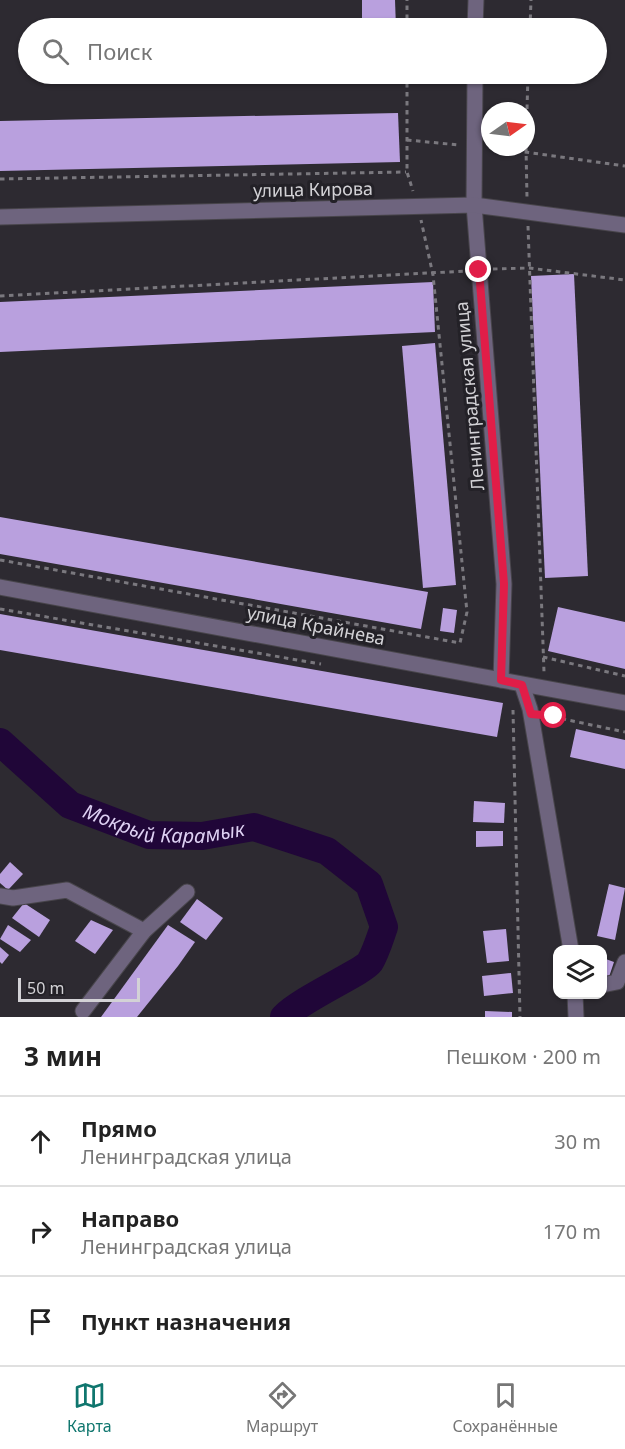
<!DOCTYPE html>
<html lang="ru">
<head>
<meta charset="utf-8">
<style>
  :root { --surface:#fff; --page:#f2f2f2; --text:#222; --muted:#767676; --line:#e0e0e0; --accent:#0f766e }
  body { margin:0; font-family:"Noto Sans",sans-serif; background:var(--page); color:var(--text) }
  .controls { position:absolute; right:18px; bottom:18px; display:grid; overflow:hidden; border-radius:12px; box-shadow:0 2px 4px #0004 }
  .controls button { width:54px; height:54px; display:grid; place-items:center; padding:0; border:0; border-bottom:2px solid var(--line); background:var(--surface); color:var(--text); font:30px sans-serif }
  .compass { position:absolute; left:481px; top:102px; width:54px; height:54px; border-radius:50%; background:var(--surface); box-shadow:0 2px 4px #0004; rotate:76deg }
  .scale { position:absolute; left:18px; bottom:15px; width:122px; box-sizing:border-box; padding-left:6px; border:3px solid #d3d2d6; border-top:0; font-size:16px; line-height:21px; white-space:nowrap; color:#d3d2d6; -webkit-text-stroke:4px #232127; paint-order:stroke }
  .stop { position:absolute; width:18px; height:18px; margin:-14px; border:4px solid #e11d48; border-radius:50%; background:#fff }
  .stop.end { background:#e11d48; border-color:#fff; box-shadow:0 2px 6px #0008 }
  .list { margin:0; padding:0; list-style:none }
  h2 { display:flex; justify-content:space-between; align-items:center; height:78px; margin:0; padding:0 24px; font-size:26px }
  h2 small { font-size:20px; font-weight:400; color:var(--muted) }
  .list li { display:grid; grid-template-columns:39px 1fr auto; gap:18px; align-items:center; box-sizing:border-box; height:90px; padding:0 24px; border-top:2px solid var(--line) }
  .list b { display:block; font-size:22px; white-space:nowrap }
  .list p { margin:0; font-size:20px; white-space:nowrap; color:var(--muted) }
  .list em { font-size:20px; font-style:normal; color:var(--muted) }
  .icon { flex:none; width:33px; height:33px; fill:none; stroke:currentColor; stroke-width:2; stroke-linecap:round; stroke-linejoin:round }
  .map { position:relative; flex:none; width:625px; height:1017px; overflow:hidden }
  .search { position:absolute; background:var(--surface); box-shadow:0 2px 4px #0004; left:18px; right:18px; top:18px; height:66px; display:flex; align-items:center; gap:15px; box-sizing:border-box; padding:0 21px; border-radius:33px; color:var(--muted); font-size:22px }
  .sheet { height:348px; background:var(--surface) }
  nav { display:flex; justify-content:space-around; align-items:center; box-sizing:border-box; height:84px; border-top:2px solid var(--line); background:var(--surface); font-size:16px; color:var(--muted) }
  nav a { display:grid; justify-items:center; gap:3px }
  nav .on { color:var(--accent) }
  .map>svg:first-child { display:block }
</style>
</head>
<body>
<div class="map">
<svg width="625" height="1017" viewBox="0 0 625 1017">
  <rect width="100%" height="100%" fill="#2d2a31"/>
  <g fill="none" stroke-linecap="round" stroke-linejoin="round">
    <path stroke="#200638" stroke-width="28" id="s1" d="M0 742 70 805 149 835 202 836 254 827 327 851 369 884 384 927C380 938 376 952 370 962 363 972 301 999 284 1017"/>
  </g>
  <g fill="#b9a0de">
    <polygon points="362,0 395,0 396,28 362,28"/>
    <rect x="363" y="74" width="33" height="3"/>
    <polygon points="398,113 400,162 0,171 0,121"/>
    <polygon points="574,274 588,576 545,578 531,276"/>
    <polygon points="433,282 435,332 0,352 0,302"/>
    <polygon points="435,343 456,585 423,588 402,346"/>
    <polygon points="0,517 428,592 421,629 0,554"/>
    <polygon points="558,607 625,622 625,669 548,651"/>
    <polygon points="443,608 457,610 454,633 440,631"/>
    <polygon points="0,614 503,703 497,737 0,650"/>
    <polygon points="576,729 625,740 625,769 570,757"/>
    <polygon points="474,801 505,803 504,823 473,822"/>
    <polygon points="476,831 503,831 503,846 476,847"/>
    <polygon points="10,862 23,874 8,890 0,883 0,874"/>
    <polygon points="609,884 625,888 615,940 597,936"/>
    <polygon points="197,899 223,918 206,940 180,922"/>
    <polygon points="24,903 50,920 39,937 12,918"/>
    <polygon points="91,920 113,930 95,954 75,941"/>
    <polygon points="8,925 31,940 20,952 0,939"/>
    <polygon points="168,925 195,942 178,966 137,1017 101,1017"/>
    <polygon points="506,929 509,961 487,963 483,931"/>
    <polygon points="0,947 9,955 2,964 0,962"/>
    <polygon points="603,958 614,962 608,980 603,978"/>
    <polygon points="511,973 513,993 484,996 482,976"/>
    <polygon points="485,1011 512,1012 512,1017 485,1017"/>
  </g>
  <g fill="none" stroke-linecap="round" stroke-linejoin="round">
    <g stroke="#48454b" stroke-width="17">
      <g id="minor">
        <polyline points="475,28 476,0"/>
        <polyline points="475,74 474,205 504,584 501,680"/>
        <polyline points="0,217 474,205 625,225"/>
        <polyline points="0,587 625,703"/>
        <polyline points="522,685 530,709 571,950"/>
        <polyline points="0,896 13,898 67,890 144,931"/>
        <polyline points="602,985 617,982 625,962"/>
        <polyline points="575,994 576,1017"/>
        <polyline points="83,1011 144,931 187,892"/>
      </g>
    </g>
    <g stroke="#7a787e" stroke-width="3" stroke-dasharray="4.5 4.5" stroke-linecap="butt">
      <polyline points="407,28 407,0"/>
      <polyline points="530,28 531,0"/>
      <polyline points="407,74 407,172 413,191"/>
      <polyline points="407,140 459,145"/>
      <polyline points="526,145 528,74"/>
      <polyline points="489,147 625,166"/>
      <polyline points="526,147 527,198"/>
      <polyline points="0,179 406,172"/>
      <polyline points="528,226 544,672"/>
      <polyline points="493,269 529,268 625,280"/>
      <polyline points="0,296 466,271"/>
      <polyline points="0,560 460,643 467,612 433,275 421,220"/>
      <polyline points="0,609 321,664"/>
      <polyline points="543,657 625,676"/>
      <polyline points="513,710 520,1017"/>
      <polyline points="544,715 625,732"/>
    </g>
    <use href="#minor" stroke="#6e647e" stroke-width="15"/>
  </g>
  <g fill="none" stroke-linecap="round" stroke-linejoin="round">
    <polyline stroke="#e11d48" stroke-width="8" points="479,270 504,584 501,680 522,685 531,714 554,716"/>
  </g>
  <g text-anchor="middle" stroke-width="6" stroke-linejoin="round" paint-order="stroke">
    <g font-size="18" fill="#d3d2d6" stroke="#232127">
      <text transform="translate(313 190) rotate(-1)" y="6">улица Кирова</text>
      <text transform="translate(470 396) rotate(-95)" y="6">Ленинградская улица</text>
      <text transform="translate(316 626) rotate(11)" y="6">улица Крайнева</text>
    </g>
    <g font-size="20" font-style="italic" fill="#ded1f3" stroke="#232127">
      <text dy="7" stroke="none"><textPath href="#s1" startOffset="192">Мокрый Карамык</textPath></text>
    </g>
  </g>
</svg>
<div class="controls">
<button><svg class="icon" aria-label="layers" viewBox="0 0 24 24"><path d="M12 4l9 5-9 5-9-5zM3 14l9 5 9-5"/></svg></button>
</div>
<svg class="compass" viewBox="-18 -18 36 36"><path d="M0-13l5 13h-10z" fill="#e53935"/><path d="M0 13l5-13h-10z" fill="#767676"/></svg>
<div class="scale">50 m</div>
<div class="stop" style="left:554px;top:716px"></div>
<div class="stop end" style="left:479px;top:270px"></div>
<div class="search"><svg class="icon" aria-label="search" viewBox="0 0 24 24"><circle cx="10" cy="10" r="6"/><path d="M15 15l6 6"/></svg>Поиск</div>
</div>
<section class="sheet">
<h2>3 мин<small>Пешком · 200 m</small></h2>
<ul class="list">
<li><svg class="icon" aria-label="ahead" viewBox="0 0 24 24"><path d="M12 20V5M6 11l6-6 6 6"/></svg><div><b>Прямо</b><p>Ленинградская улица</p></div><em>30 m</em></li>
<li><svg class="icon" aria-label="right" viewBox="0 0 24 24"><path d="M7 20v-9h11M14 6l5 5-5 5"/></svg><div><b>Направо</b><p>Ленинградская улица</p></div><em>170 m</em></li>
<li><svg class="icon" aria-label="arrive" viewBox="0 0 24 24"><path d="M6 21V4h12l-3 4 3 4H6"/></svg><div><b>Пункт назначения</b></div></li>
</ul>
</section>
<nav>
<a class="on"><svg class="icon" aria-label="map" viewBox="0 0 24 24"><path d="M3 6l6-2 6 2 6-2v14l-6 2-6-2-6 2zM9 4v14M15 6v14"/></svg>Карта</a>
<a><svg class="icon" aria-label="directions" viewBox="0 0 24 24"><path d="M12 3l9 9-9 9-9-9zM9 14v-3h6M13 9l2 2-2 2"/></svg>Маршрут</a>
<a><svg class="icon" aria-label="saved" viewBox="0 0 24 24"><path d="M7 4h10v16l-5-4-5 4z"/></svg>Сохранённые</a>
</nav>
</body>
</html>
